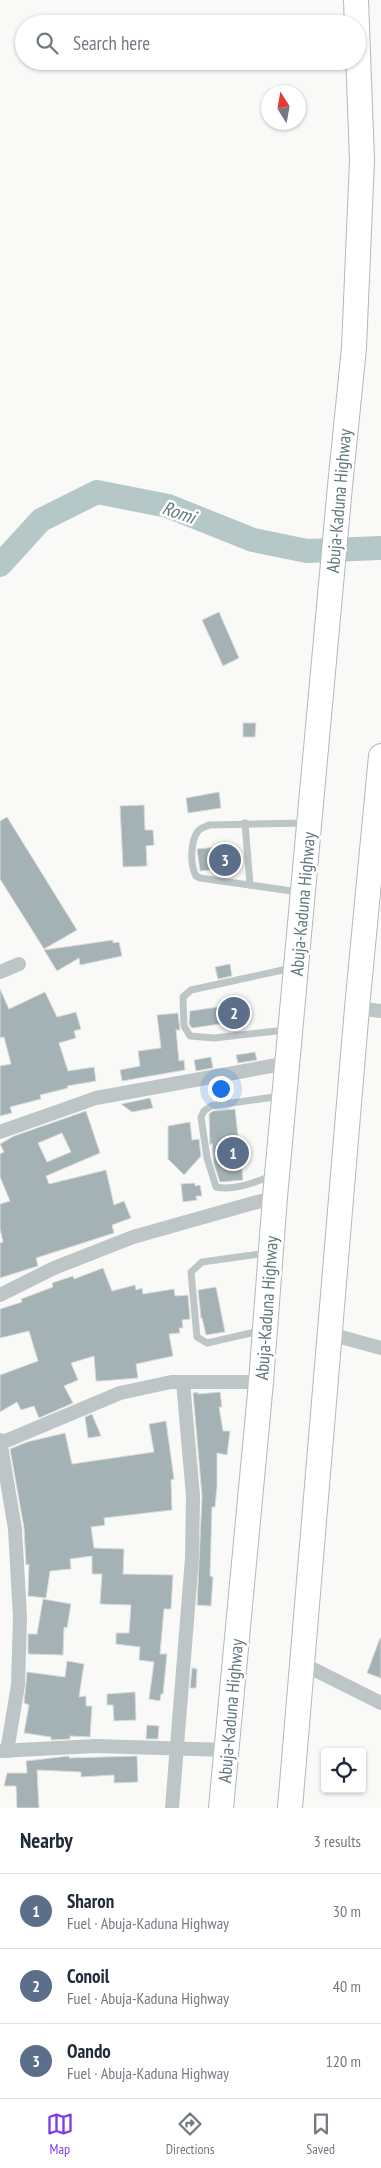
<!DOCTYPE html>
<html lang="en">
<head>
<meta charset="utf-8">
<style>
  :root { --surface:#fff; --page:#f6f6f7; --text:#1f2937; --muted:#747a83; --line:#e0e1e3; --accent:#7c3aed }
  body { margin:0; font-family:"PT Sans Narrow",sans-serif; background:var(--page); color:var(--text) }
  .controls { position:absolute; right:15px; bottom:15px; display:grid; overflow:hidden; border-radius:5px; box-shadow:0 1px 4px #0004 }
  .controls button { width:45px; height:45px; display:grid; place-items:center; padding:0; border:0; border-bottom:1px solid var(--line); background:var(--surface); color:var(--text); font:25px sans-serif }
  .compass { position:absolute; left:261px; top:85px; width:45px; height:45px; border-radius:50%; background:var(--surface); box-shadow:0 1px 4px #0004; rotate:349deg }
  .you { position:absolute; left:220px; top:1088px; width:18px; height:18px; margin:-12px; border:4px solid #fff; border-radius:50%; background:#1a73e8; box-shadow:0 0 0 8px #1a73e833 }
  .badge { display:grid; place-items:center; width:32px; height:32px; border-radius:50%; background:var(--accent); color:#fff; font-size:16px; font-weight:700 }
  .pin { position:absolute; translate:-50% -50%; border:2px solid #fff; box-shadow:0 1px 5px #0006 }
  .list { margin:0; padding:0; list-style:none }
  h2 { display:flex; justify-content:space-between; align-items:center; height:65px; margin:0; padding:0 20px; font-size:21px }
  h2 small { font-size:16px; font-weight:400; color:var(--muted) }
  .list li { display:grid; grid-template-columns:32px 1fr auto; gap:15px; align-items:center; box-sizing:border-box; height:75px; padding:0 20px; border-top:1px solid var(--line) }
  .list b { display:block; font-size:19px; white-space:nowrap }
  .list p { margin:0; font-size:16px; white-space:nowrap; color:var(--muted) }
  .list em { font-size:16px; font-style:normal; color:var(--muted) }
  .icon { flex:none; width:28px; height:28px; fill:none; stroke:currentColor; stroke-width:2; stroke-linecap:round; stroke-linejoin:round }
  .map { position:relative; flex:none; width:381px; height:1808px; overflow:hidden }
  .search { position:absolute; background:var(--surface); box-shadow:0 1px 4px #0004; left:15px; right:15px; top:15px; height:55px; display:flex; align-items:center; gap:12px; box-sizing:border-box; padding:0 18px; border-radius:28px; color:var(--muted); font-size:19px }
  .sheet { height:290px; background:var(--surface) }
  nav { display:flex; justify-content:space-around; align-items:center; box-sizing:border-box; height:70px; border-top:1px solid var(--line); background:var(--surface); font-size:14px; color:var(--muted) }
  nav a { display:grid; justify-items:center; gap:2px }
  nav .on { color:var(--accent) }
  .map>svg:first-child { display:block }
</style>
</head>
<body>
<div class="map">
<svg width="381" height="1808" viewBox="0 0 381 1808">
  <rect width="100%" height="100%" fill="#f9f9f7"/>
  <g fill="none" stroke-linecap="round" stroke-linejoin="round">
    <polyline stroke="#b5c7c7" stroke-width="24" points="0,565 41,520 97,492 168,506 253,540 307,551 381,548"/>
  </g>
  <g fill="#a5b2b5" stroke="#dbdbd9" fill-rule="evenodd">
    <polygon points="219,612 239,658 223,666 202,620"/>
    <polygon points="243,723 256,723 255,737 243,737"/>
    <polygon points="219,792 221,808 188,813 186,798"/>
    <polygon points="144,805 145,830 153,830 154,845 146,846 147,866 123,867 120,806"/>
    <polygon points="7,817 77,930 44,949 0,879 0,821"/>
    <polygon points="229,846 231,868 200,871 197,849"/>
    <polygon points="113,940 113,943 119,942 122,956 80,965 79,958 57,971 44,950"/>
    <polygon points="230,964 232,976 218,979 215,967"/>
    <polygon points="0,989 9,1009 45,992 57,1017 76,1012 81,1029 74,1031 76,1038 59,1043 68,1071 94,1067 96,1081 67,1086 68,1088 40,1095 41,1099 10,1107 12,1113 0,1116 0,1066 11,1064 4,1037 0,1038"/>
    <polygon points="246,1003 249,1020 192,1028 189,1024 190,1011"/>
    <polygon points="178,1013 180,1030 176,1030 179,1061 184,1060 185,1070 122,1081 120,1070 140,1066 138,1051 161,1048 157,1015"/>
    <polygon points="255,1052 257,1060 238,1063 236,1055"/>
    <polygon points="211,1057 213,1068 196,1071 194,1060"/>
    <polygon points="150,1098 153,1108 132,1112 121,1104"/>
    <polygon points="235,1109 243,1180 220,1182 214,1164 212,1143 210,1145 209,1114 213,1111"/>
    <path d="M86 1111 100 1153 46 1176 49 1184 106 1170 114 1205 124 1201 131 1218 112 1225 114 1233 36 1258 38 1266 0 1278V1243L3 1242 0 1229V1204L10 1201 0 1177V1154L4 1152 0 1144 14 1136ZM62 1133 71 1152 47 1162 38 1143Z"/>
    <polygon points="190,1122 192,1140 199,1139 201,1156 184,1175 168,1159 168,1126"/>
    <polygon points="195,1183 195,1186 200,1185 202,1196 196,1196 197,1200 183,1202 181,1184"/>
    <polygon points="103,1268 112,1291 135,1285 136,1290 142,1288 143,1294 174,1289 175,1296 188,1295 190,1319 182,1320 183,1328 179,1328 180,1333 169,1334 173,1356 136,1364 138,1378 101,1381 96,1381 94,1356 71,1363 78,1380 64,1386 73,1403 39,1418 34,1406 21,1410 17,1402 0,1412 0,1375 38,1361 29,1331 0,1338 0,1309 22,1302 21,1299 53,1287 52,1283 73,1276 74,1279"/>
    <polygon points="216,1287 225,1332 206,1335 202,1318 201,1318 198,1290"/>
    <polygon points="198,1392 198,1394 220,1392 222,1407 219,1407 223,1431 230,1431 227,1455 217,1453 217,1487 215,1507 212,1507 210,1576 213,1577 211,1606 197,1605 202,1496 193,1393"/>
    <polygon points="92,1414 101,1436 88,1438 85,1417"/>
    <polygon points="166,1421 174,1479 171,1480 172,1510 104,1518 105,1525 91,1527 94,1548 124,1549 123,1574 173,1575 171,1609 164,1609 160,1654 167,1654 163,1694 161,1694 160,1701 149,1699 154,1662 139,1660 140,1647 116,1644 116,1633 129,1633 131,1605 100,1604 102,1574 92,1574 92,1556 70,1559 71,1569 50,1571 46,1598 28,1596 29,1564 26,1565 24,1528 10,1449 27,1442 65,1433 72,1464 154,1452 149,1424"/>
    <polygon points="43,1599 71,1604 67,1628 64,1627 63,1655 28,1654 28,1634 37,1634"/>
    <polygon points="380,1638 381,1638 381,1678 367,1673"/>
    <polygon points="67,1661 84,1664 79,1697 86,1696 86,1706 92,1706 90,1737 70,1736 70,1739 51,1740 51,1737 24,1733 29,1705 24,1703 27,1672 65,1677"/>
    <polygon points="192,1668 197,1669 196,1688 190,1688"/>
    <polygon points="135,1692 136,1720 114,1721 113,1705 107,1705 107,1694"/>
    <polygon points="147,1725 159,1726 158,1739 146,1739"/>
    <polygon points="69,1756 69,1758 137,1756 138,1782 114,1783 114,1775 81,1777 81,1772 37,1770 39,1808 17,1808 16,1786 4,1786 7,1773 27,1773 26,1761"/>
  </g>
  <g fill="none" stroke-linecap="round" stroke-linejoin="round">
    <g stroke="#b2b9ba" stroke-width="26">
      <g id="highway">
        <polyline points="221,1808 261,1382 275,1197 340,486 354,348 362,160 356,0"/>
        <polyline points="290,1808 357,1008 381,756"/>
      </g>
    </g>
    <g stroke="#bec5c7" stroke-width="7">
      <polyline points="245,823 250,885"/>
      <path d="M299 892 200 878 196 876C190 865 190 842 198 831 200 828 205 827 209 825L305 823"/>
      <polyline points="286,1030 214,1038 190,1036 184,1026 183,997 191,990 292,968"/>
      <path d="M272 1176C254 1182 235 1191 216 1187L207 1158 201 1117 204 1111 211 1106 281 1096"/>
      <polyline points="260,1331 207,1343 197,1337 191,1272 202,1262 267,1253"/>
    </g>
    <g stroke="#bec5c7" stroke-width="14">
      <polyline points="0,972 19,964"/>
      <polyline points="357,1008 381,1011"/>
      <polyline points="0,1132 96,1098 288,1063"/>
      <polyline points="0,1295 54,1268 133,1237 275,1197"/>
      <polyline points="330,1334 381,1348"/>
      <polyline points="0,1440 15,1529 20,1617 18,1685 7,1751"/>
      <polyline points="1,1443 120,1393 171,1382 261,1382"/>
      <polyline points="303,1664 381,1703"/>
      <polyline points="0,1751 95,1746 227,1750"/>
      <polyline points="172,1808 192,1558 193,1496 183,1382"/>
    </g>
    <use href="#highway" stroke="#fff" stroke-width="24"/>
  </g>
  <g text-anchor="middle" stroke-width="5" stroke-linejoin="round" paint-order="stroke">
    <g font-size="18" fill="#60777c" stroke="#fff">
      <text transform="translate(339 501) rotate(-85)" y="6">Abuja-Kaduna Highway</text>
      <text transform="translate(303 904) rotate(-85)" y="6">Abuja-Kaduna Highway</text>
      <text transform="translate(267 1308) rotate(-86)" y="6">Abuja-Kaduna Highway</text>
      <text transform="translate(231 1711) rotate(-85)" y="6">Abuja-Kaduna Highway</text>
    </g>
    <g font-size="19" font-style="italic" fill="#5f7b7c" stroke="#fff">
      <text transform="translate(179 512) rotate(19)" y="7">Romi</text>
    </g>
  </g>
</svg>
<div class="controls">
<button><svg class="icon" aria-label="locate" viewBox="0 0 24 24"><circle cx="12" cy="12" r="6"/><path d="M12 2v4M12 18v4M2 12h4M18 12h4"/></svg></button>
</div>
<svg class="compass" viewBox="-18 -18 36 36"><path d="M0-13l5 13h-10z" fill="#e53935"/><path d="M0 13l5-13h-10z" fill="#747a83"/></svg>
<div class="you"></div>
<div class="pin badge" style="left:233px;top:1153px;background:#5c6f8a">1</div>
<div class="pin badge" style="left:234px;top:1013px;background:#5c6f8a">2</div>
<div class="pin badge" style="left:225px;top:860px;background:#5c6f8a">3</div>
<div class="search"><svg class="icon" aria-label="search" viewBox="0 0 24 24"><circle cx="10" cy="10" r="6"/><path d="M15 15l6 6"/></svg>Search here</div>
</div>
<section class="sheet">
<h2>Nearby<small>3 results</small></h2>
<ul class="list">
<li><span class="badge" style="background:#5c6f8a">1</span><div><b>Sharon</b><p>Fuel · Abuja-Kaduna Highway</p></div><em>30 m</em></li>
<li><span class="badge" style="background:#5c6f8a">2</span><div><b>Conoil</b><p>Fuel · Abuja-Kaduna Highway</p></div><em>40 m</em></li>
<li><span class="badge" style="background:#5c6f8a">3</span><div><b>Oando</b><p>Fuel · Abuja-Kaduna Highway</p></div><em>120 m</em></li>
</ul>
</section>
<nav>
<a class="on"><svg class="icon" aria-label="map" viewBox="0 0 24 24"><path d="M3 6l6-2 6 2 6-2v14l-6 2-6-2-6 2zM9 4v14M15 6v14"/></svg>Map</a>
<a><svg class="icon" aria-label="directions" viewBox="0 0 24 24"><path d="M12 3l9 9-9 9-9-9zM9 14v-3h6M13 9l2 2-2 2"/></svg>Directions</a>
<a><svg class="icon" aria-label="saved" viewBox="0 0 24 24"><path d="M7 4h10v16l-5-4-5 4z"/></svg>Saved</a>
</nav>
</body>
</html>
